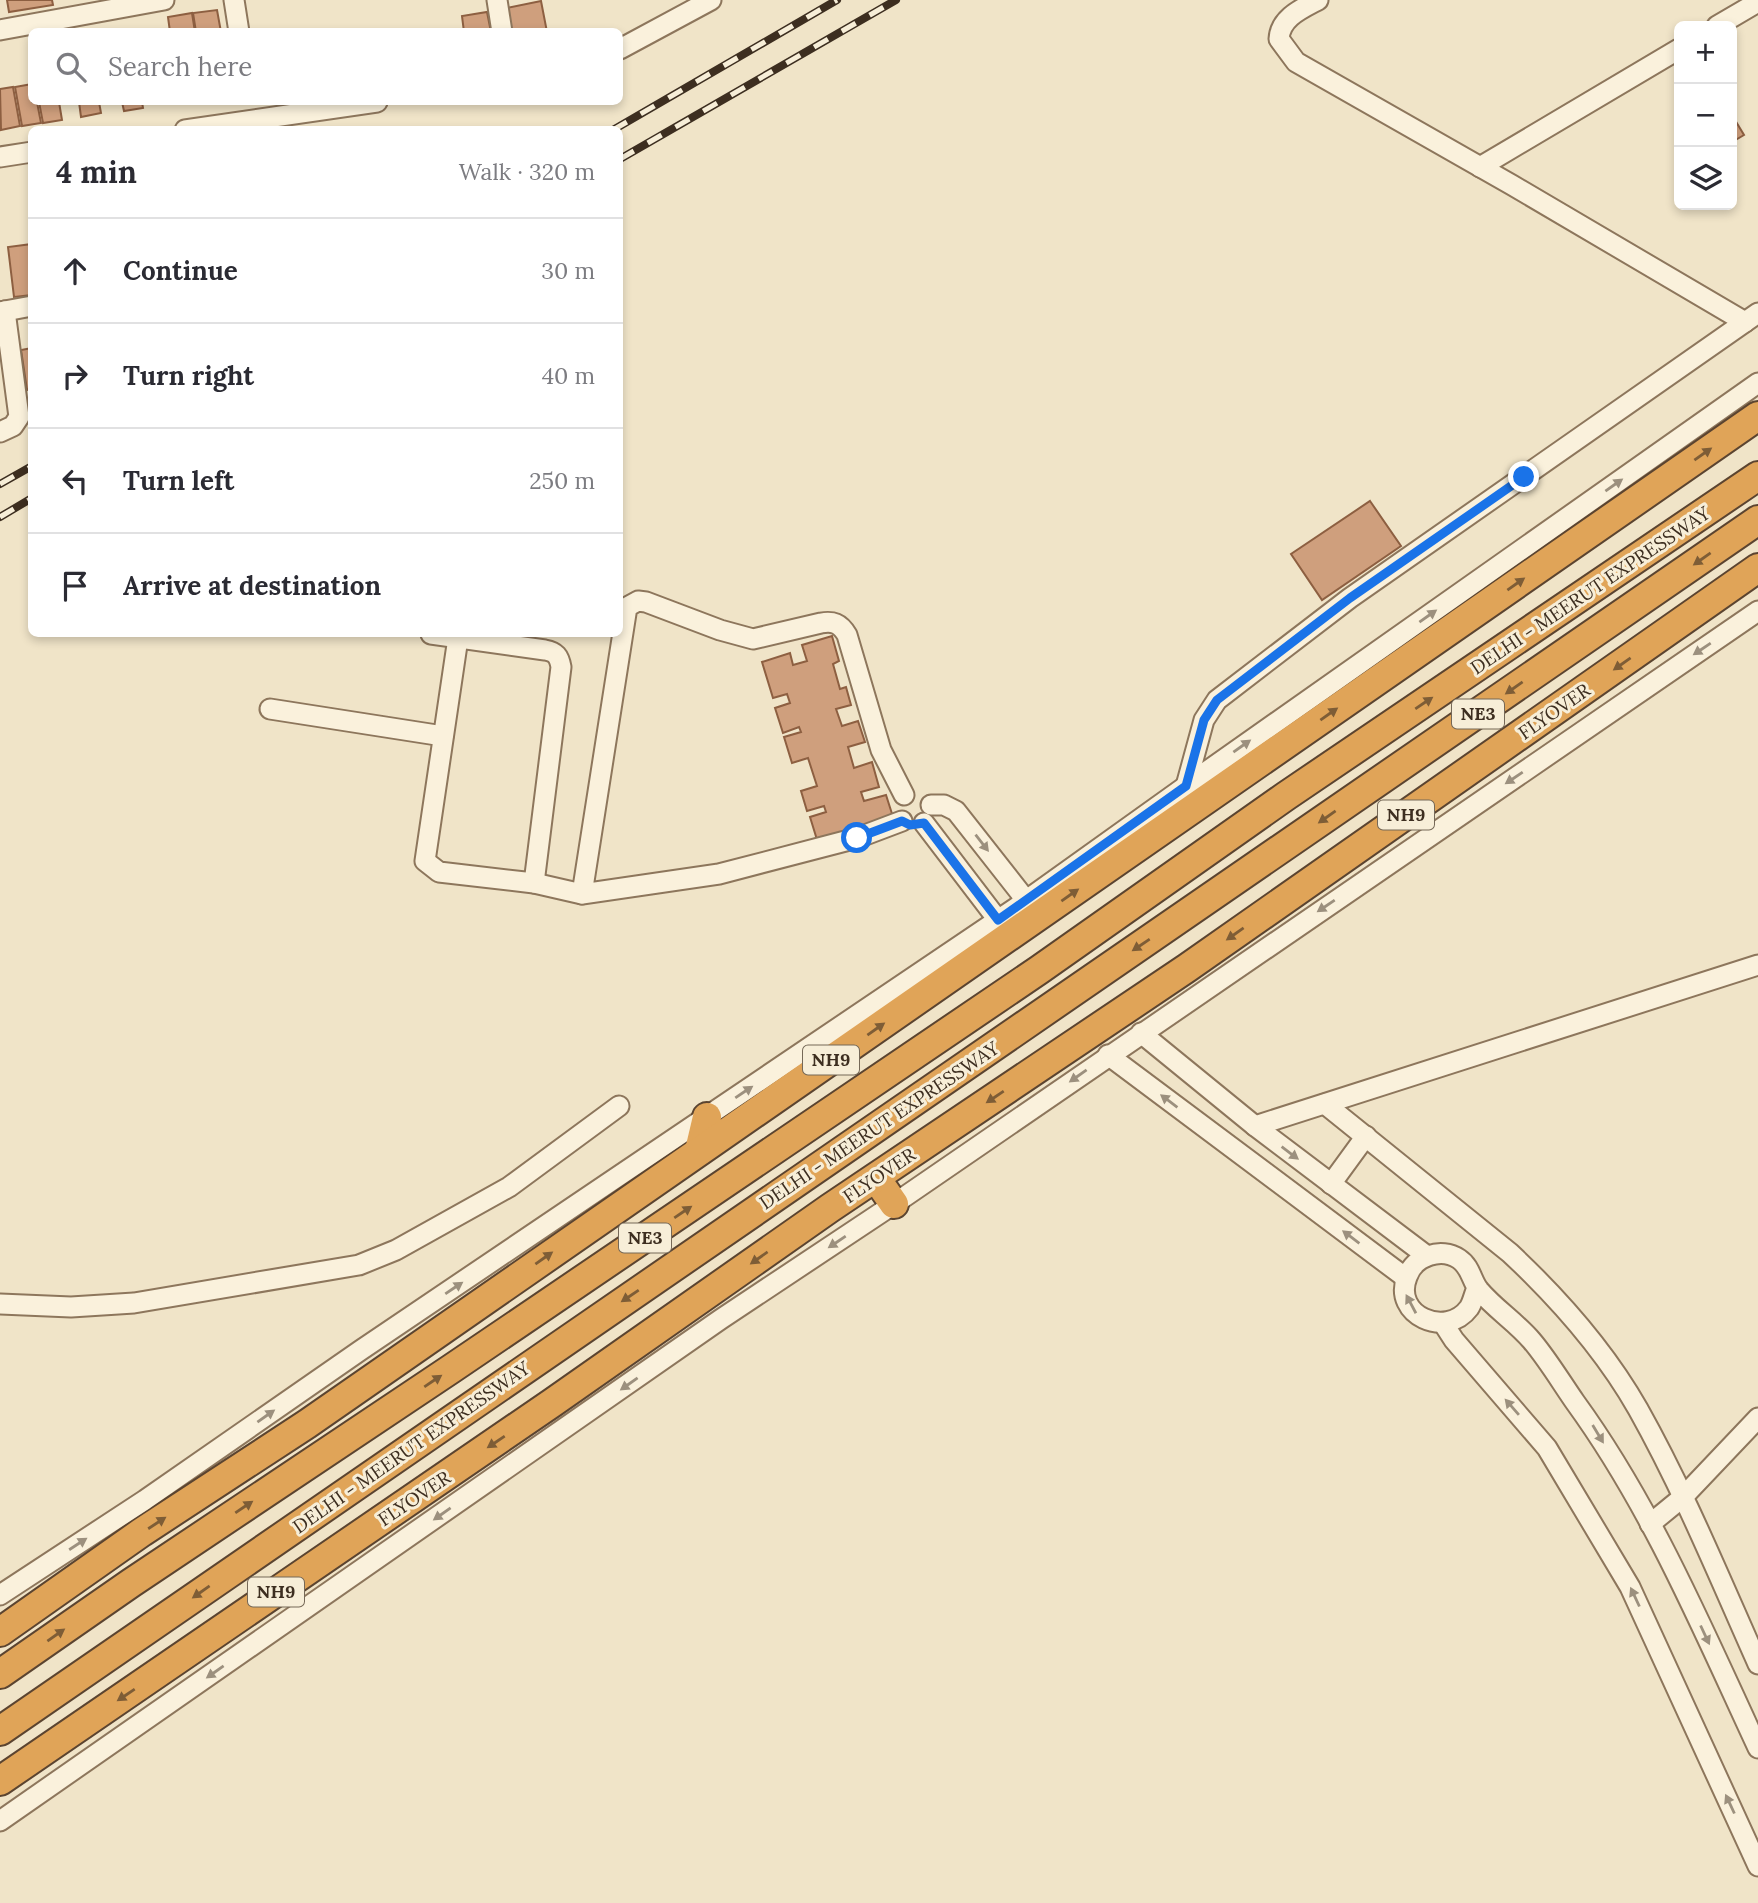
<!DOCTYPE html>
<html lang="en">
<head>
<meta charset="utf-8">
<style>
  :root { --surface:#fff; --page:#f7f7f7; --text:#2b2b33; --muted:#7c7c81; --line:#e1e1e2 }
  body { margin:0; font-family:Lora,serif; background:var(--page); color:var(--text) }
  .controls { position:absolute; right:21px; top:21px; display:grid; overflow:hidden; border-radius:10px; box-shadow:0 4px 10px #0003 }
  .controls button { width:63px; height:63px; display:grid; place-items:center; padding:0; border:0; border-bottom:2px solid var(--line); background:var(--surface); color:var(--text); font:35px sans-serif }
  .stop { position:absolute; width:21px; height:21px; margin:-16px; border:5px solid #1a73e8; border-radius:50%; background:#fff }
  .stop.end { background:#1a73e8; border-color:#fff; box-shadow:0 2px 7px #0008 }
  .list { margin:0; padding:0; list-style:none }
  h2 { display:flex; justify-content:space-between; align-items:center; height:91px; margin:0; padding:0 28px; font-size:30px }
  h2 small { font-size:23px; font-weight:400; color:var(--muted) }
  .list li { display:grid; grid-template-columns:46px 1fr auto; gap:21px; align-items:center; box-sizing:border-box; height:105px; padding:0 28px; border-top:2px solid var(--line) }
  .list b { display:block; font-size:26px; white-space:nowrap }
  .list em { font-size:23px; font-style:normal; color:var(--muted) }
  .icon { flex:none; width:38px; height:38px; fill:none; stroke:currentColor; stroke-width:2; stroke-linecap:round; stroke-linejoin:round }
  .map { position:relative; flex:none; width:1758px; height:1903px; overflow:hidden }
  .search { position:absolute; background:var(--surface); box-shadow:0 4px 10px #0003; left:28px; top:28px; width:595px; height:77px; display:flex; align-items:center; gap:18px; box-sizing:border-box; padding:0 24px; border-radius:10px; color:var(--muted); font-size:26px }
  .panel { position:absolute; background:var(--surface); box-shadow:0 4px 10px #0003; left:28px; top:126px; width:595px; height:511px; border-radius:10px }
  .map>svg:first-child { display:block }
</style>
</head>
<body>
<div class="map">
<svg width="1758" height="1903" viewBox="0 0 1758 1903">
  <rect width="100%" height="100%" fill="#f0e4c8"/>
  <g fill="#cf9f7d" stroke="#8d5f41" stroke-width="2">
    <polygon points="7,0 52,0 53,5 9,12"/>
    <polygon points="541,1 547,32 511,32 507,8"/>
    <polygon points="217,10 221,32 196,32 193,13"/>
    <polygon points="487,12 491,32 464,32 462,16"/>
    <polygon points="192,13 195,32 170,32 168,17"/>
    <polygon points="32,84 32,102 37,102 41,123 22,126 15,87"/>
    <polygon points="13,87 20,126 1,130 0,89"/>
    <polygon points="39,102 59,102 62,120 43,123"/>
    <polygon points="79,102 99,102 101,113 81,117"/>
    <polygon points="122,102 142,102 143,108 124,111"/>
    <polygon points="1732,115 1744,135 1732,142"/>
    <polygon points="32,244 32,295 14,297 8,247"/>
    <polygon points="32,348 32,388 27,390 21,350"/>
    <polygon points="1370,501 1401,546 1322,600 1291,554"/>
    <polygon points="832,636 839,661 833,664 840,689 846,687 851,705 836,709 842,726 858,721 865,742 848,747 854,768 872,762 879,787 861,792 864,801 886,795 894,820 818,843 810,817 826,812 824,806 807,811 801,791 817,786 808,758 792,763 784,737 801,732 799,727 783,733 775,708 790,703 787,694 773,698 762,662 790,653 793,665 807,661 802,645"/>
  </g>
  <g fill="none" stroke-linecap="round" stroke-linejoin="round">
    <g stroke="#8d765c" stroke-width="23">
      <g id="minor">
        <polyline points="234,0 239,32"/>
        <polyline points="497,0 502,32"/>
        <path d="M1318 0C1301 9 1280 18 1279 39L1296 62 1512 185 1745 322"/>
        <polyline points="1717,26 1758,2"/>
        <polyline points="0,30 164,0"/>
        <polyline points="620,49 711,0"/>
        <polyline points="185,130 377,102"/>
        <polyline points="0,157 32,152"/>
        <polyline points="1480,167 1679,49"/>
        <polyline points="0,312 32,306"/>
        <polyline points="0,432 13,426 19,417 5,311"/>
        <path d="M431 634 545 650C556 652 559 656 561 667L534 883"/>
        <polyline points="458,638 425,861 439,872 534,883 582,894"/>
        <polyline points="270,709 443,736"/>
        <polyline points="1186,786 1204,720 1217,700 1350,598 1758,313"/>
        <polyline points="931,805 944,805 956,811 1026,900"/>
        <path d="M902 821 857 838 719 874 582 894 627 607 638 601 646 602 720 630 753 639 821 623C833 621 840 623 847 635L881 750 904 795"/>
        <polyline points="924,823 998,920"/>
        <polyline points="1141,1033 1255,1126 1427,1256"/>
        <polyline points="1108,1055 1406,1278"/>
        <path d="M1325 1104 1510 1253C1558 1298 1605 1351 1638 1409 1684 1491 1720 1579 1758 1664"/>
        <polyline points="1255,1126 1758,965"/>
        <polyline points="1331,1184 1366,1136"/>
        <path d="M1477 1288C1474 1294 1473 1302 1469 1308 1446 1339 1392 1315 1407 1277 1414 1256 1441 1247 1459 1259 1471 1267 1471 1280 1479 1290 1495 1309 1516 1322 1532 1341 1548 1360 1561 1382 1575 1402 1652 1508 1703 1630 1758 1748"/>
        <polyline points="0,1304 71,1307 134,1303 359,1265 396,1250 509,1187 619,1106"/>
        <polyline points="1443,1323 1454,1340 1547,1448 1630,1587 1758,1866"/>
        <polyline points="1650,1524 1683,1497 1758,1418"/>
        <polyline points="0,1595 145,1500 361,1350 1017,907 1186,786 1758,383"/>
        <polyline points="0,1821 721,1319 894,1204 1758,611"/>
      </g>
    </g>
    <g stroke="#5b4430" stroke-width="32">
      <g id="highway">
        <polyline points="699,1151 707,1117"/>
        <polyline points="876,1178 894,1204"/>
        <polyline points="0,1632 142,1532 307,1424 1758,416"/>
        <polyline points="0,1674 131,1583 451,1369 1039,970 1286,796 1758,476"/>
        <polyline points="0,1731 1758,520"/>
        <polyline points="0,1781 552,1403 830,1208 1187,968 1758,568"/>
      </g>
    </g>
    <use href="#minor" stroke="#faf1dc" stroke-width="19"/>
    <use href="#highway" stroke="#e0a458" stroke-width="28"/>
    <g stroke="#3d2e20" stroke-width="8">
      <g id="rail">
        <polyline points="613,130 837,0"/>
        <polyline points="620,159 896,0"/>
        <polyline points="0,484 32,466"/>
        <polyline points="0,517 32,498"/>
      </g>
    </g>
    <use href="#rail" stroke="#f7eed8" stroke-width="5" stroke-dasharray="16" stroke-linecap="butt"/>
  </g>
  <defs><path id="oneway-solid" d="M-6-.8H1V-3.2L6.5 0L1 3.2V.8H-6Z" transform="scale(1.75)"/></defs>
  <g fill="#7e5d36">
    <use href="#oneway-solid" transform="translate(1703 454) rotate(-35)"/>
    <use href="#oneway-solid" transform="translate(1702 559) rotate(145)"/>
    <use href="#oneway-solid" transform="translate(1516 584) rotate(-35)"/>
    <use href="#oneway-solid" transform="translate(1622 664) rotate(145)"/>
    <use href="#oneway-solid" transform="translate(1514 688) rotate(145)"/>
    <use href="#oneway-solid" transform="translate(1424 703) rotate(-34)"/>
    <use href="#oneway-solid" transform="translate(1329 714) rotate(-35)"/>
    <use href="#oneway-solid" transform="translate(1327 817) rotate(145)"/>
    <use href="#oneway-solid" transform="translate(1070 895) rotate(-35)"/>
    <use href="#oneway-solid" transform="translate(1235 934) rotate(145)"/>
    <use href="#oneway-solid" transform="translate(1141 945) rotate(146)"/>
    <use href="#oneway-solid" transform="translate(876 1029) rotate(-35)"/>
    <use href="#oneway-solid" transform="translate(995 1097) rotate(146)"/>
    <use href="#oneway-solid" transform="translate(683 1212) rotate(-34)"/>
    <use href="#oneway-solid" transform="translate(544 1258) rotate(-35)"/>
    <use href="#oneway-solid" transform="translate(759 1258) rotate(145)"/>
    <use href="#oneway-solid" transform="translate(630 1296) rotate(146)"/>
    <use href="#oneway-solid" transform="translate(433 1381) rotate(-34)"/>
    <use href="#oneway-solid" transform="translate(496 1442) rotate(146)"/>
    <use href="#oneway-solid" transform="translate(244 1507) rotate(-34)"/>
    <use href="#oneway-solid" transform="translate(157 1523) rotate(-33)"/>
    <use href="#oneway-solid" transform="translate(201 1592) rotate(145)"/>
    <use href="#oneway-solid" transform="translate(56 1635) rotate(-35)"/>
    <use href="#oneway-solid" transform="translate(126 1695) rotate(146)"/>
  </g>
  <g fill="#9c907e">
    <use href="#oneway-solid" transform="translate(1614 485) rotate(-35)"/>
    <use href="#oneway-solid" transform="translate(1428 616) rotate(-35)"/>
    <use href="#oneway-solid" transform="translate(1702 649) rotate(146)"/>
    <use href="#oneway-solid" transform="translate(1242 746) rotate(-35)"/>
    <use href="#oneway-solid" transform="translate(1514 778) rotate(146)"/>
    <use href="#oneway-solid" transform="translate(982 843) rotate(52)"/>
    <use href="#oneway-solid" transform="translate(1326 906) rotate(146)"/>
    <use href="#oneway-solid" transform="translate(1078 1076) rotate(145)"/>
    <use href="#oneway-solid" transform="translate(744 1092) rotate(-34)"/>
    <use href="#oneway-solid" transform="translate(1169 1101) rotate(-143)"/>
    <use href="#oneway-solid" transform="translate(1290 1153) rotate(37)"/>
    <use href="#oneway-solid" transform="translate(1351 1237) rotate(-143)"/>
    <use href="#oneway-solid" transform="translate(837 1242) rotate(146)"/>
    <use href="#oneway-solid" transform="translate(454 1288) rotate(-34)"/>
    <use href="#oneway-solid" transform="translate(1411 1304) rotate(-118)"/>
    <use href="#oneway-solid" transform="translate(629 1384) rotate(145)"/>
    <use href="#oneway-solid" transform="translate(1512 1407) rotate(-131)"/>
    <use href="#oneway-solid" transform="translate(266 1416) rotate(-35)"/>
    <use href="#oneway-solid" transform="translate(1598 1434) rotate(59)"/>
    <use href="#oneway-solid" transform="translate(442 1514) rotate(145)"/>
    <use href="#oneway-solid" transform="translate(78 1544) rotate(-33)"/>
    <use href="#oneway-solid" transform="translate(1635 1597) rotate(-115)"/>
    <use href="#oneway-solid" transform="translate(1705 1635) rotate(65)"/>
    <use href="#oneway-solid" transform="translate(215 1672) rotate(145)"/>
    <use href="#oneway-solid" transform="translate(1730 1804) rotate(-115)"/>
  </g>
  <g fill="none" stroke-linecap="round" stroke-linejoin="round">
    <polyline stroke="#1a73e8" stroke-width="9" points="857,838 902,821 910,825 924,823 998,920 1186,786 1204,720 1217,700 1350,598 1524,477"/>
  </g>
  <g text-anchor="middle" stroke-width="6" stroke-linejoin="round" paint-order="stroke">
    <g fill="#f7eed8" stroke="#756857" stroke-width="2">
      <rect x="1452" y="699.5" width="52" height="29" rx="5"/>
      <rect x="1378" y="800.5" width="56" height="29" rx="5"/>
      <rect x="803" y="1045.5" width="56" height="29" rx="5"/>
      <rect x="619" y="1223.5" width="52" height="29" rx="5"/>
      <rect x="248" y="1577.5" width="56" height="29" rx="5"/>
    </g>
    <g font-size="18" font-weight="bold" fill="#3d2e20">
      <text x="1478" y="720">NE3</text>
      <text x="1406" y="821">NH9</text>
      <text x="831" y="1066">NH9</text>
      <text x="645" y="1244">NE3</text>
      <text x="276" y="1598">NH9</text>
    </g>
    <g font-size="19" fill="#3d2e20" stroke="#f7eed8">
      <text transform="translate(1590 590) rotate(-34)" y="7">DELHI - MEERUT EXPRESSWAY</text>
      <text transform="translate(1554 711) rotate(-35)" y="7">FLYOVER</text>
      <text transform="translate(879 1125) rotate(-34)" y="7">DELHI - MEERUT EXPRESSWAY</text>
      <text transform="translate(879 1175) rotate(-34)" y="7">FLYOVER</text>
      <text transform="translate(411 1447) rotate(-35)" y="7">DELHI - MEERUT EXPRESSWAY</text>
      <text transform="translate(414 1498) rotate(-34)" y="7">FLYOVER</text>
    </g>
  </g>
</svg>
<div class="controls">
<button>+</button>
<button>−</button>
<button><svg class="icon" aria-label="layers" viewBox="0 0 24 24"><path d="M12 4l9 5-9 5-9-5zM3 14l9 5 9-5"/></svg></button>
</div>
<div class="stop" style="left:857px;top:838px"></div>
<div class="stop end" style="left:1524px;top:477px"></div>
<div class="search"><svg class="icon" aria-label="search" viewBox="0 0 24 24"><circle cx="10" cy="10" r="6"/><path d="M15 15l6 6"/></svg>Search here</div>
<section class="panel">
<h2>4 min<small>Walk · 320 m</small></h2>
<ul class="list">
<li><svg class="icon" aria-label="ahead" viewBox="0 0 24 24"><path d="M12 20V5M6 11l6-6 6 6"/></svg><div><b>Continue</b></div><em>30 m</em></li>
<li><svg class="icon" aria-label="right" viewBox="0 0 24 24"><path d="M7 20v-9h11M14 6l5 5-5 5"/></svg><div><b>Turn right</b></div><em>40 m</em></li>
<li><svg class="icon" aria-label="left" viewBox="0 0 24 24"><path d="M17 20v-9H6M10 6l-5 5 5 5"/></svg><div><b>Turn left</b></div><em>250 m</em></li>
<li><svg class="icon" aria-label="arrive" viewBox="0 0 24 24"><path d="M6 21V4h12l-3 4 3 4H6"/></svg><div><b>Arrive at destination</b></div></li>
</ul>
</section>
</div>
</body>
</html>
